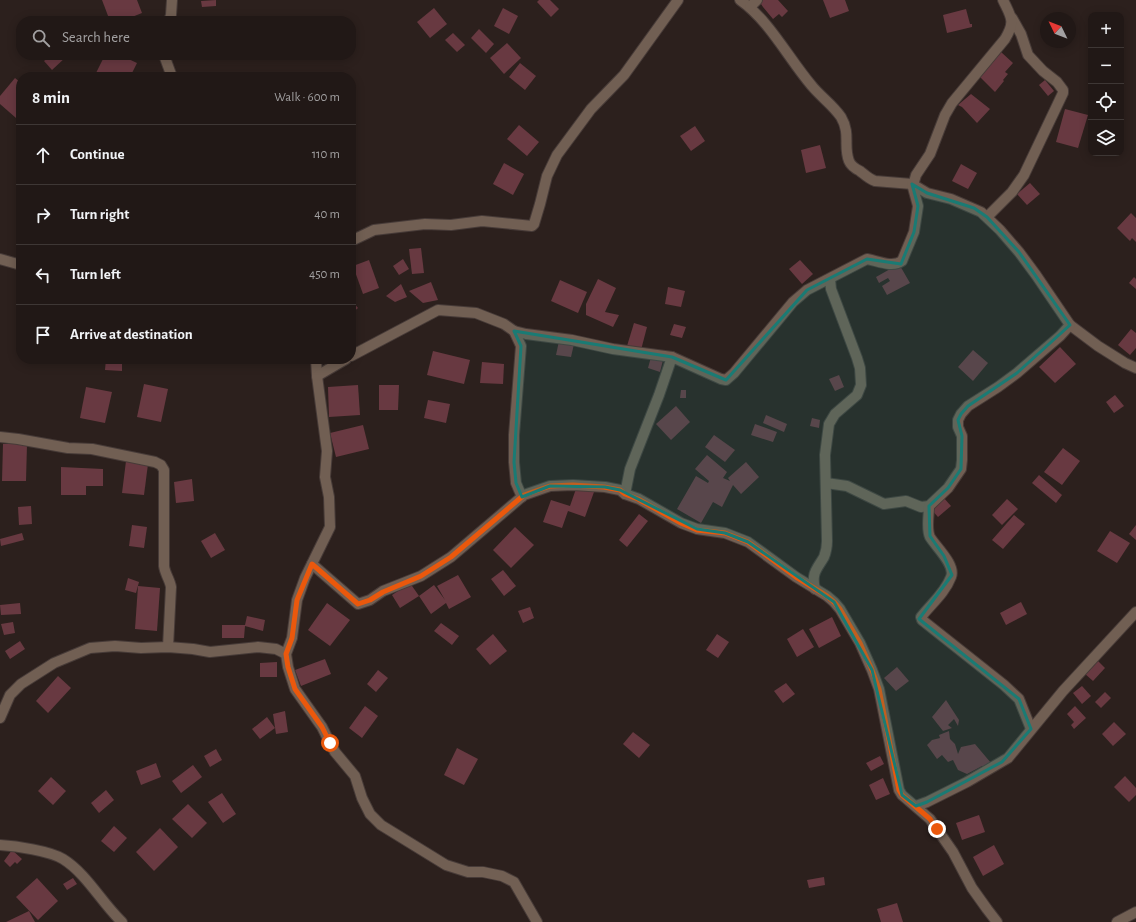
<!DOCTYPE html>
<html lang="en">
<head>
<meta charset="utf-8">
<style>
  :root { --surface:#211816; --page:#2d2523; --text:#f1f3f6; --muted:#a2a0a1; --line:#3e3735 }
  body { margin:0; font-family:"Alegreya Sans",sans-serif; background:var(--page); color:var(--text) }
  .controls { position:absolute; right:12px; top:12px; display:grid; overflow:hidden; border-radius:8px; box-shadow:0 2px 10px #0003 }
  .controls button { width:36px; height:36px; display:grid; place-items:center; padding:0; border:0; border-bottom:1px solid var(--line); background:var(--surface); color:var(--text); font:20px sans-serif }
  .compass { position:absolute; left:1040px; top:12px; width:36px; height:36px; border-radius:50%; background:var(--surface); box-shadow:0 2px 10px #0003; rotate:313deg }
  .stop { position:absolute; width:12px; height:12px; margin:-9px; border:3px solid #ea580c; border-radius:50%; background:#fff }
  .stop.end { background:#ea580c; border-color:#fff; box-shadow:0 1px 4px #0008 }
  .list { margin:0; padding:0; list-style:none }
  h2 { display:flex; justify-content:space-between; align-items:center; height:52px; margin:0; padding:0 16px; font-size:17px }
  h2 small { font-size:13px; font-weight:400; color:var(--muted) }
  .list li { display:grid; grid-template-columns:26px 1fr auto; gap:12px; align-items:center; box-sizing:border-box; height:60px; padding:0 16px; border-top:1px solid var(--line) }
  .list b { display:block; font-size:15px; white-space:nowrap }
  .list em { font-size:13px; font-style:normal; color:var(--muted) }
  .icon { flex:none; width:22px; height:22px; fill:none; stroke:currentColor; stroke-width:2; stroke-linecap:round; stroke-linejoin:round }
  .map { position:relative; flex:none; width:1136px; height:922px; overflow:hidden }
  .search { position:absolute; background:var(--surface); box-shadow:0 2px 10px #0003; left:16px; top:16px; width:340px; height:44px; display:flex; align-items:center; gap:10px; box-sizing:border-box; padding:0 14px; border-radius:16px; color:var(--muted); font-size:15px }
  .panel { position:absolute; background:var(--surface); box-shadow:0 2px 10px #0003; left:16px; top:72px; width:340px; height:292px; border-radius:16px }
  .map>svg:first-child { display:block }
</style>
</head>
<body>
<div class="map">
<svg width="1136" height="922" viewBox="0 0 1136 922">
  <rect width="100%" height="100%" fill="#2c201d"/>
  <g fill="#683941">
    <polygon points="102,0 137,0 142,13 122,21 110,21"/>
    <polygon points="216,0 216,6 202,7 201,1"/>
    <polygon points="539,0 550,0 559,9 551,17 537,2"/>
    <polygon points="760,0 778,0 788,11 782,17 779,14 773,19 763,7 759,1"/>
    <polygon points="823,0 845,0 849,11 830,18"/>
    <polygon points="434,8 447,24 430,38 417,22"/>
    <polygon points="503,8 518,16 509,34 494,26"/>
    <polygon points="966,9 970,24 972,24 972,27 947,33 943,15"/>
    <polygon points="479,29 494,44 486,53 471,38"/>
    <polygon points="453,33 465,45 457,52 445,40"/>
    <polygon points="507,43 521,58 504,74 490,58"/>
    <polygon points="1001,52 1013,63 1005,72 1008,74 1003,80 1004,81 995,92 979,76"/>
    <polygon points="51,55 65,55 66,57 52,70 44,61"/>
    <polygon points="105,55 120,55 137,63 130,77 94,77"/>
    <polygon points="520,63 536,76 525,90 509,77"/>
    <polygon points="15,78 21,83 21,113 16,118 0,104 0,96"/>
    <polygon points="1045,80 1054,91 1048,96 1039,85"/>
    <polygon points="971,94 990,109 977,123 962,107 958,105"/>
    <polygon points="1065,109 1088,115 1078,148 1056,142"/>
    <polygon points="519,125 539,142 527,156 507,139"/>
    <polygon points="695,126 705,141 691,151 680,136"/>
    <polygon points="820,145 826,168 806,173 801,150"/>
    <polygon points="504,163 524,174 513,195 493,184"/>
    <polygon points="961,164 977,173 968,189 952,181"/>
    <polygon points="1030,183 1040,194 1027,205 1017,194"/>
    <polygon points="1131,213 1136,218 1136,242 1132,238 1130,241 1117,228"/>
    <polygon points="421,248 424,273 412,274 409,249"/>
    <polygon points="403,259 409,269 399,275 393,266"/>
    <polygon points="369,260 379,288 363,294 353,266"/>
    <polygon points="800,260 813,274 802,284 789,269"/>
    <polygon points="899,264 910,283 887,295 882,286 890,281 888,278 879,283 876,277"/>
    <polygon points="1134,277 1136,279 1136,289 1129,283"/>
    <polygon points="598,279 616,288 605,312 619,315 613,327 586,315 586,304"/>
    <polygon points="560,280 587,292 578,313 551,301"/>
    <polygon points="431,282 438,300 423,303 409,291"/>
    <polygon points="401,284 407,297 395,302 386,296"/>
    <polygon points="668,287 685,291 681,307 665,304"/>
    <polygon points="351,300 358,308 351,314"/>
    <polygon points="634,323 647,327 641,350 627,346"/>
    <polygon points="674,324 686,327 682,338 670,335"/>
    <polygon points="1131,329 1136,333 1136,348 1130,355 1118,345"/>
    <polygon points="559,341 574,344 571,357 556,355"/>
    <polygon points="1060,347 1076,364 1055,383 1039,367"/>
    <polygon points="973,350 988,363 973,381 958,367"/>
    <polygon points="433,351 470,360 464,384 427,375"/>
    <polygon points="651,357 663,360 660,372 648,368"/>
    <polygon points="106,359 122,359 122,371 105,370"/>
    <polygon points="482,362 504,364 503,384 480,383"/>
    <polygon points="839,375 844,387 835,391 829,379"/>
    <polygon points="144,384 168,389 161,422 137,417"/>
    <polygon points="358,385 360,415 329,417 328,387"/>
    <polygon points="379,385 399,385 398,410 379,410"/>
    <polygon points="86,387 112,392 105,423 80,418"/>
    <polygon points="681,390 686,390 686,398 680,398"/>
    <polygon points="1115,395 1124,406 1114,413 1106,402"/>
    <polygon points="428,400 450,404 446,423 424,418"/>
    <polygon points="676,406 690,422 671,440 656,424"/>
    <polygon points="766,415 787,424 784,432 763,423"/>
    <polygon points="812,418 820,420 819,428 810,426"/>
    <polygon points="755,424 777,432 773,442 751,435"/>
    <polygon points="363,425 369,449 336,457 330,433"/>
    <polygon points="714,435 735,450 725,462 705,447"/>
    <polygon points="3,444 27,444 26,481 2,481"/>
    <polygon points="1063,448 1080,461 1062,485 1044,472"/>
    <polygon points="707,455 727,472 723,478 730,481 728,478 746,462 759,477 741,494 733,485 722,507 713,502 701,523 677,509 696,476 708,483 709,481 695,469"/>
    <polygon points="126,461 148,464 144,495 122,493"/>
    <polygon points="61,467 103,469 103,486 86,486 86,495 61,495"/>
    <polygon points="1039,475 1062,495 1056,503 1032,483"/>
    <polygon points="192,479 194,501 176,503 174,482"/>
    <polygon points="577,486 594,492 585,517 568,511 562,528 543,522 551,500 570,506"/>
    <polygon points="943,497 951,506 938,517 930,508"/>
    <polygon points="1007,499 1018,509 1002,525 992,515"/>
    <polygon points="31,506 32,524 19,525 18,507"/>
    <polygon points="639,514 648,521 627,547 619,540"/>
    <polygon points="1014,515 1025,524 1003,549 992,540"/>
    <polygon points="132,525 147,527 144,548 129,546"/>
    <polygon points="1136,525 1136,540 1129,534"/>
    <polygon points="515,527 534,545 511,568 493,550"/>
    <polygon points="1110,531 1130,543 1117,563 1097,551"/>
    <polygon points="22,533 24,540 1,546 0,539"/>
    <polygon points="215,533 225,550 211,558 201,541"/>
    <polygon points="503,570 516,586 504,596 491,579"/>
    <polygon points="458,575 471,597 449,609 446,603 431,614 419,596 434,585 445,600 437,586"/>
    <polygon points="128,578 139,582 136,593 125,590"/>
    <polygon points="410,583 419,596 400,608 392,595"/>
    <polygon points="138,586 160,588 157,631 135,629"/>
    <polygon points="1021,602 1027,614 1006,625 1000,613"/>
    <polygon points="20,603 21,614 1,615 0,605"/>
    <polygon points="327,603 350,620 330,646 308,630"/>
    <polygon points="530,607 534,618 523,623 518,611"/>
    <polygon points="247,616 265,620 263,631 245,626 244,638 222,638 222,625 245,625"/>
    <polygon points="832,617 841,636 819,648 809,629"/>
    <polygon points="13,622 15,633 4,635 1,624"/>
    <polygon points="441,623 459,636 452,645 434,631"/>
    <polygon points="803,629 814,647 797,657 787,639"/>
    <polygon points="493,634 507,651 490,665 476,649"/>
    <polygon points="717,634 729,642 718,658 706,650"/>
    <polygon points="20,641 25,649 10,659 5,651"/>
    <polygon points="325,659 331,674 301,686 295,670"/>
    <polygon points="1097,660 1105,668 1093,681 1084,673"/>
    <polygon points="277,662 277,677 260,677 260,663"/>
    <polygon points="897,667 909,681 896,691 884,678"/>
    <polygon points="378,670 388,678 376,692 367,684"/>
    <polygon points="58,676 71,688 48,713 36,701"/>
    <polygon points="786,683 795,694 783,703 774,691"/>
    <polygon points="1082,686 1091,696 1082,704 1073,693"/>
    <polygon points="1105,692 1111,698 1101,708 1095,702"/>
    <polygon points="946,700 959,720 958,726 954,719 948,725 952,728 943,731 932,717"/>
    <polygon points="365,706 378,716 362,738 349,728"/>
    <polygon points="1075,706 1086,718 1074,729 1071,725 1074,722 1067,714"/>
    <polygon points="285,711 288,732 276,734 273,714"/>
    <polygon points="267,717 275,728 260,739 252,729"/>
    <polygon points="1114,722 1126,734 1113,746 1102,734"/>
    <polygon points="949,731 950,739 955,744 958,754 961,747 975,744 991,763 984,769 982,766 967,774 958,770 953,760 948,762 942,755 937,759 927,745 932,740 940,738 939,735"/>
    <polygon points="633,732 650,745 639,758 623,744"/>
    <polygon points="457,748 478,759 464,785 444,775"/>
    <polygon points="216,749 222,760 210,767 204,756"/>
    <polygon points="880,756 884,764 871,771 866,763"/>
    <polygon points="156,763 161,777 141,785 136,771"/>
    <polygon points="193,765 202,777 181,793 172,781"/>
    <polygon points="1125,776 1136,788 1136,795 1129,802 1114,787"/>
    <polygon points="51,777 66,791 53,805 38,791"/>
    <polygon points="883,778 890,794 876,800 869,785"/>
    <polygon points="106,790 114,800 99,813 91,803"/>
    <polygon points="222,793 236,814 223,823 208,802"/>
    <polygon points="188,804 207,823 192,838 172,819"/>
    <polygon points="979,815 985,832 962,840 956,823"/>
    <polygon points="114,826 127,838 114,852 101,841"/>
    <polygon points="160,828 178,847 154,871 136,852"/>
    <polygon points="994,845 1004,864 983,876 973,857"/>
    <polygon points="12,850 22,859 17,864 15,862 10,867 4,861"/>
    <polygon points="824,877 825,885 809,888 807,880"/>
    <polygon points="37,878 58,901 38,920 16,897"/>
    <polygon points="73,878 77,884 67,890 63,884"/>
    <polygon points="897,903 903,922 881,922 877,909"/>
    <polygon points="29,911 35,922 6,922"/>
  </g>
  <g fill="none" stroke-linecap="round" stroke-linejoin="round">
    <g stroke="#473b38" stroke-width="12">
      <g id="minor">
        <path d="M740 0C770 21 788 58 812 86 820 96 833 105 841 117 851 134 843 146 849 161 851 166 856 169 860 171 865 175 869 179 875 181L912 184 927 193 951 199 981 212 1000 230 1019 252 1036 275 1070 325 1098 346 1125 363 1136 368"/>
        <polyline points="750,7 757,0"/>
        <polyline points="169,21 171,15 172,0"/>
        <polyline points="164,55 172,77"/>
        <polyline points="987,217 1012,192 1024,175 1063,93 1063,90 1057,82 1043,71 1028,55 1021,34 1012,18"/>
        <polyline points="351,241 374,230 425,224 451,225 482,221 532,226 534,224 540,204 547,176 557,155 591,109 624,75 678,0"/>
        <polyline points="0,259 21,265"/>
        <polyline points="514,331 521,346 514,435 514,462 516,483 522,497"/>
        <path d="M351 356 438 310 476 313 504 324 514 331 526 334 572 340 613 349 672 357 721 379 726 380 734 373 793 302 807 290 867 259C878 261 892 268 902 261L914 232 918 206 912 184 914 182 916 175 930 154 945 115 952 103 1005 39C1016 21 1011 17 1003 0"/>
        <polyline points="316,359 317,376 327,451 325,477 329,497 330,527 305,578 297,600 292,638 286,654 288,667 295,689 322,727 330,743 335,752 355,776 362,798 370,814 381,825 446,865 468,872 483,872 502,876 514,882 537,922"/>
        <polyline points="317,376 346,359"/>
        <path d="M0 437 18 439 68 448 92 449 155 462 161 465 164 470V566C165 574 170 580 171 587L168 647"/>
        <polyline points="826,483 847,486 884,504 906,501 921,507 929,506 948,488 961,469 962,460 962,436 958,427 958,420 961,414 968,406 998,387 1017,373 1060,336 1070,325"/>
        <polyline points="625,494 630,469 659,395 672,357"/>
        <path d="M929 506C929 515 926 529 930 537 936 547 956 565 951 577 945 593 931 604 921 617L922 620 1004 685 1019 699 1031 729"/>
        <polyline points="312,564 358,604 370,600 383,591 421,576 451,557 524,495 550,486 573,485 605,487 620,490 625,494 639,499 681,523 697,529 725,533 748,542 796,577 827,596 834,602 840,609 860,643 872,670 879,689 899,790 902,795 930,819 953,852 972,888 987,909 997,922"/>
        <path d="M815 589C811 573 817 569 824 557 826 552 827 547 827 541L825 455 829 424 835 414 857 395 861 385 860 368 857 358 831 289 830 279"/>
        <polyline points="0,718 10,695 21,684 54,663 90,648 115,646 141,648 168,647 193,649 210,652 258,647 276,649 286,654"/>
        <polyline points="916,806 927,802 967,782 1008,758 1063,691 1136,612"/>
        <path d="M0 845C16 846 50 851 63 859 87 874 101 902 122 922"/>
        <polyline points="1117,922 1136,912"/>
      </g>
    </g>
    <use href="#minor" stroke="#715f53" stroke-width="10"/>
  </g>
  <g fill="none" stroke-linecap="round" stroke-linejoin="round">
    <polyline stroke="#ea580c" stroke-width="5" points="330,743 322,727 295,689 288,667 286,654 292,638 297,600 312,564 358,604 370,600 383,592 421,576 451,557 524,495 550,486 573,485 604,487 620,490 625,494 638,499 681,523 697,530 725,533 748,542 796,577 827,596 834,602 840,609 860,643 872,670 879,689 899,790 902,795 930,819 937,829"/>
  </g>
  <path fill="#1a7b74" fill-opacity="0.2" stroke="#1a7b74" stroke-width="3" stroke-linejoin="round" d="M912 184 927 193 974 208 987 217 1019 252 1070 325 1017 373 968 406 961 414 958 420 962 436 961 469 948 488 929 506 930 536 944 556 952 575 919 619 1019 699 1031 729 1002 762 927 802 916 806 902 795 872 670 834 602 748 542 725 533 697 529 620 490 605 487 550 486 522 497 516 483 514 462 521 346 514 331 672 357 726 380 807 290 867 259 901 264 914 232 918 206Z"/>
</svg>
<div class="controls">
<button>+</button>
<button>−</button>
<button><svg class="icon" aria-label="locate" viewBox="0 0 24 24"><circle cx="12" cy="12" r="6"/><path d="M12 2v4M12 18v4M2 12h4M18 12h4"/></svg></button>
<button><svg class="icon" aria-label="layers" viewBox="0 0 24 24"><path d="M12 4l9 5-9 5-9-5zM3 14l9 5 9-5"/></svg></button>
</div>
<svg class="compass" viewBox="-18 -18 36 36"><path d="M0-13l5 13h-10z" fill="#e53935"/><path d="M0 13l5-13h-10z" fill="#a2a0a1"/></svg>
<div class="stop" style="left:330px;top:743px"></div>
<div class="stop end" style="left:937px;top:829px"></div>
<div class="search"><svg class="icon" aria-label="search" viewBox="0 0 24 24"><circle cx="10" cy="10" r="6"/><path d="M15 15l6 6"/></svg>Search here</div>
<section class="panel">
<h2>8 min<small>Walk · 600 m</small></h2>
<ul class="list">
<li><svg class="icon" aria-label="ahead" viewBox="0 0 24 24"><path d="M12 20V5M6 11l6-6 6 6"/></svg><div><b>Continue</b></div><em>110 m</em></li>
<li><svg class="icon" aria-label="right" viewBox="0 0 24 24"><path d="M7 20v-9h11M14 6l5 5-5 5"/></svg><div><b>Turn right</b></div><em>40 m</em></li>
<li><svg class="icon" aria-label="left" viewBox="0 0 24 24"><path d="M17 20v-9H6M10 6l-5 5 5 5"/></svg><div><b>Turn left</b></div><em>450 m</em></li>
<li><svg class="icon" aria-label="arrive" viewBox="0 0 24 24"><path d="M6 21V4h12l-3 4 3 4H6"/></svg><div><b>Arrive at destination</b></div></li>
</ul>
</section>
</div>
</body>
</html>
